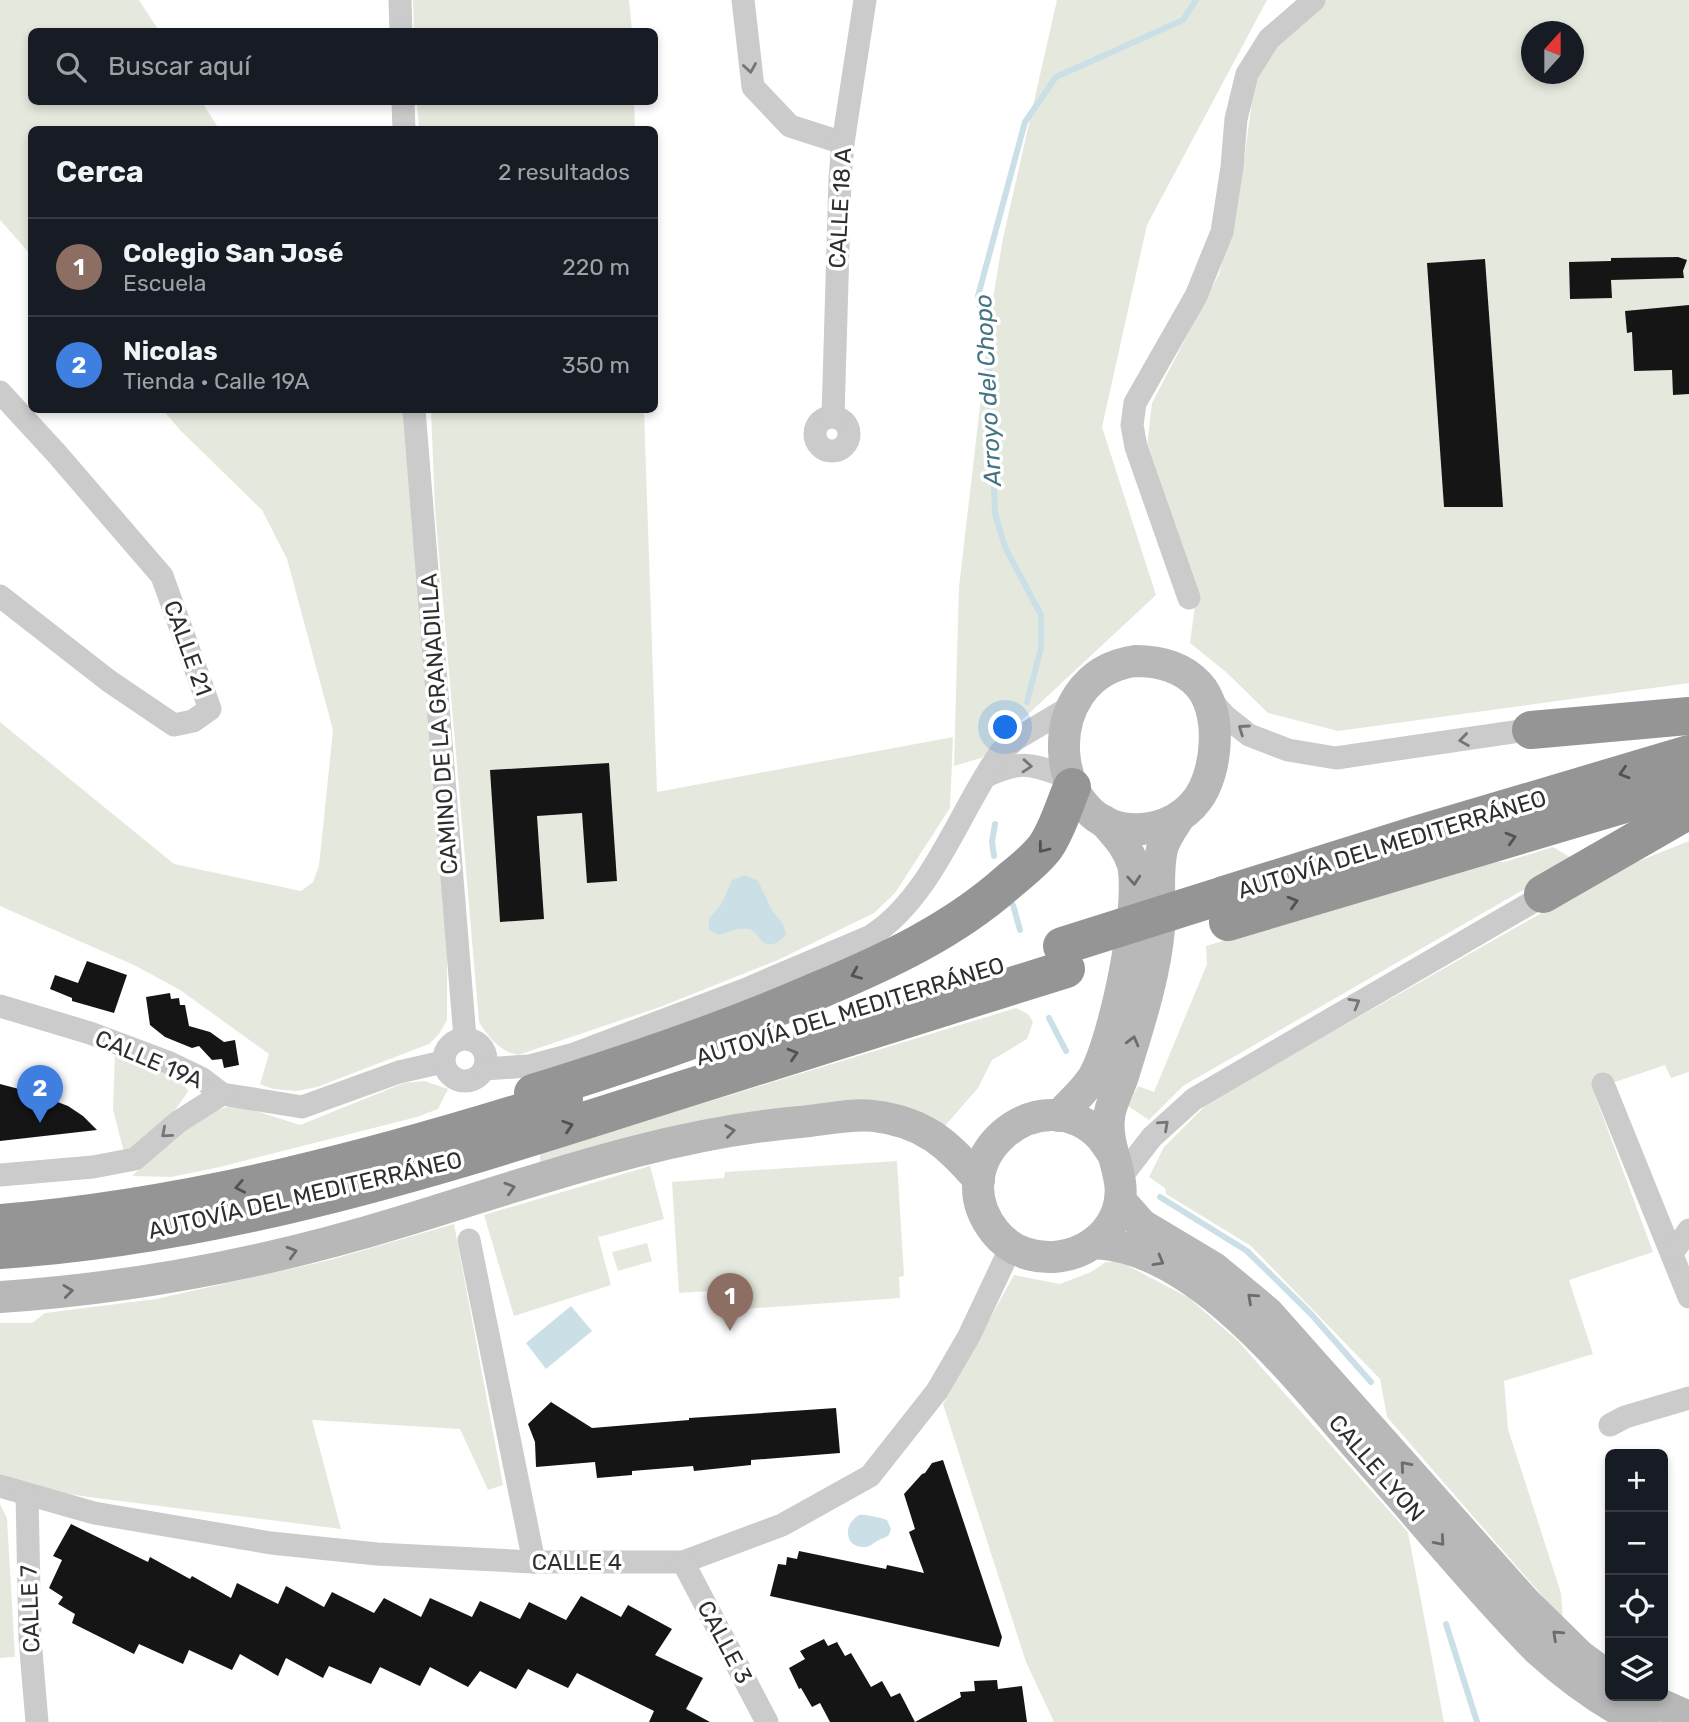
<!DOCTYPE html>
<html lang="es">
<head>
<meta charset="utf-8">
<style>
  :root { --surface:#171b24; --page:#242831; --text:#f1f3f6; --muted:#9ea1a6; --line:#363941; --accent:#cf455f }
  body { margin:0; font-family:Rubik,sans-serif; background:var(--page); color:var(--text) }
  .controls { position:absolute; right:21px; bottom:21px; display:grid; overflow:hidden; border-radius:10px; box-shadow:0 4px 10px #0003 }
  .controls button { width:63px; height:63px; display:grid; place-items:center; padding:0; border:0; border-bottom:2px solid var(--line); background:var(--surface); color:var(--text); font:35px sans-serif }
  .compass { position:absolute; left:1521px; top:21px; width:63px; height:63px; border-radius:50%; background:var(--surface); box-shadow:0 4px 10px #0003; rotate:21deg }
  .you { position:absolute; left:1006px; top:728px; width:24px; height:24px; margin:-18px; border:5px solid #fff; border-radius:50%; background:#1a73e8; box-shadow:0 0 0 10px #1a73e833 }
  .badge { display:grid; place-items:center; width:46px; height:46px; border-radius:50%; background:var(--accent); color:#fff; font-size:23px; font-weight:700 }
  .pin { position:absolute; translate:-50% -58px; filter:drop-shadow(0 2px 4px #0008) }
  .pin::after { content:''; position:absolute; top:37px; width:24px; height:21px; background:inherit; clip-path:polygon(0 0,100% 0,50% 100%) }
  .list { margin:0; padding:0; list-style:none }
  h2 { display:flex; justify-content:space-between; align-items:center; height:91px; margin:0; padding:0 28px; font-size:30px }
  h2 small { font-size:23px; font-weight:400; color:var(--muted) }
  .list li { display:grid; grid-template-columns:46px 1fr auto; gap:21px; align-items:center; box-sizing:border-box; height:98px; padding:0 28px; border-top:2px solid var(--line) }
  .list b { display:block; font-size:26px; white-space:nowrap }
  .list p { margin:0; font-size:23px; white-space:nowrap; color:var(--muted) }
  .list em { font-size:23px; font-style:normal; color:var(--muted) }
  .icon { flex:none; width:38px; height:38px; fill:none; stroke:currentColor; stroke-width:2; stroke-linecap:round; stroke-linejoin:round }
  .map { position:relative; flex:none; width:1689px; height:1722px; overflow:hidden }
  .search { position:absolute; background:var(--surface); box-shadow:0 4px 10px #0003; left:28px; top:28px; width:630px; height:77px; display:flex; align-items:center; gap:18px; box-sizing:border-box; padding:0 24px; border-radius:10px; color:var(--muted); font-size:26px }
  .panel { position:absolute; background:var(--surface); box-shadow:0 4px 10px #0003; left:28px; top:126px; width:630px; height:287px; border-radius:10px }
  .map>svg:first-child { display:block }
</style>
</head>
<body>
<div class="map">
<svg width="1689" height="1722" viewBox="0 0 1689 1722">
  <rect width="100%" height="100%" fill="#fff"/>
  <g fill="#e5e9dd" fill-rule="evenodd">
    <polygon points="0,0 139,0 159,31 32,32 32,102 202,102 219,129 32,130 31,255 0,220"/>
    <polygon points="413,0 629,0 632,31 414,31"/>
    <polygon points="1057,0 1267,0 1147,225 1102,427 1156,595 981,758 954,766 959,587 991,311 1003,238"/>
    <path d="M1323 0H1689V683L1338 731 1268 713 1226 672 1190 643 1197 590 1147 446 1152 403 1219 274 1238 203 1254 87 1272 46ZM1532 32H1574V74H1532Z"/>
    <polygon points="417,102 634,102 635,129 419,129"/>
    <polygon points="163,410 408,410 447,949 447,1020 439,1034 429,1044 317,1087 297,1091 273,1089 260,1084 269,1054 180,990 136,966 0,906 0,722 174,864 301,891 313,882 319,866 333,730 287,559 262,510 180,430"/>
    <path d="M431 410H644L657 792 953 737 950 808 895 893 874 913 778 960 660 1007 518 1055C499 1051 489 1038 479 1022L435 509Z"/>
    <polygon points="1689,841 1689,1072 1671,1078 1665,1065 1615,1082 1592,1087 1653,1252 1569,1280 1593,1354 1504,1381 1508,1429 1561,1593 1563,1620 1387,1417 1380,1379 1251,1246 1166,1194 1165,1188 1149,1177 1164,1147 1209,1102 1619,869"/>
    <polygon points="1553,847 1575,860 1183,1086 1149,1120 1128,1106 1138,1086 1154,1092 1207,964 1206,946 1480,862 1504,862"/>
    <polygon points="1016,1008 1028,1014 1033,1022 1027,1039 992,1060 978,1088 944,1127 906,1106 842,1107 690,1123 540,1162 540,1153"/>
    <path d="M115 1053 181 1079 188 1091C173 1116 149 1140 124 1152L113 1110Z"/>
    <polygon points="424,1081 448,1089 438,1109 417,1117 220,1167 171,1177 132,1176 194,1120 212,1112 235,1104 300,1125 404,1083"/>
    <polygon points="897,1161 904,1276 899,1277 900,1298 743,1309 741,1289 679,1293 672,1182 724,1178 725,1172"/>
    <polygon points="650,1166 664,1219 599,1237 597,1233 611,1285 514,1316 484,1215"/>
    <polygon points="454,1224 503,1485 488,1490 460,1429 312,1420 341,1529 89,1497 14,1486 0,1480 0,1323 32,1323 45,1313 156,1299 330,1260"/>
    <polygon points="647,1243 652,1261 618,1271 612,1252"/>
    <polygon points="1106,1262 1121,1262 1189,1298 1238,1341 1408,1532 1444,1722 1054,1722 1026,1662 943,1404 1014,1275 1060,1284 1091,1272"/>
    <polygon points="0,1504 7,1518 15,1657 0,1658"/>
  </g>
  <g fill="#cbdfe7">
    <path d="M745 875 758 881 772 910 783 924 786 934C782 940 779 942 773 944 760 947 760 934 751 930 742 926 727 933 718 935L709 930V919L722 903 732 880Z"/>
    <polygon points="571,1306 592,1331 546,1369 526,1343"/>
    <path d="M859 1515C865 1514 881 1518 887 1520L891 1529 889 1535C886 1538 883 1538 879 1540 874 1542 871 1547 864 1547 844 1547 843 1524 859 1515Z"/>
  </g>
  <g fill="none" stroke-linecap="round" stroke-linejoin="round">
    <g stroke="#cbdfe7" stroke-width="6">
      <polyline points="1027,702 1041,648 1041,615 1005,547 995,514 989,360 978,296 1025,122 1056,77 1183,20 1196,0"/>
      <polyline points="994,856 992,842 995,824"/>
      <polyline points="1013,905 1020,930"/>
      <polyline points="1049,1018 1066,1051"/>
      <polyline points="1160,1197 1247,1251 1311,1314 1371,1382"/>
      <polyline points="1446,1624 1477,1722"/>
    </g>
  </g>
  <g fill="#151515">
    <polygon points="1678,257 1687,260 1683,271 1684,278 1611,280 1612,298 1570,299 1569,262 1611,261 1611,258"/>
    <polygon points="1485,259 1503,507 1444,507 1427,263"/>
    <polygon points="1689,305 1689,394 1673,395 1672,370 1634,371 1632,332 1627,333 1625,311"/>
    <polygon points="609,763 617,881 587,883 582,813 537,816 544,919 500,922 490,770"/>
    <polygon points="87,961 127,975 114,1013 72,1001 72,998 50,989 55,975 78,983"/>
    <polygon points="170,993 171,999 179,998 180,1005 185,1005 189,1026 210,1032 224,1042 235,1040 239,1065 224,1068 222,1059 212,1060 199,1046 192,1048 165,1037 150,1025 146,997"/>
    <polygon points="0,1084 34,1093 68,1106 83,1116 97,1130 0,1141"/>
    <polygon points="551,1402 592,1428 689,1420 689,1418 836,1408 840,1453 751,1460 751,1465 694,1471 693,1466 632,1471 632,1475 597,1478 595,1462 536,1467 535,1442 528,1424"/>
    <polygon points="943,1460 1002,1637 999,1647 770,1596 778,1564 786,1565 787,1557 797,1559 799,1551 886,1569 887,1565 924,1573 909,1532 915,1529 904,1494 922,1474 925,1473 932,1463"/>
    <polygon points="71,1524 148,1562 150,1557 190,1579 192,1576 231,1598 237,1583 278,1604 286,1586 324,1607 332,1592 374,1613 384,1598 421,1617 430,1598 472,1617 480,1601 520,1619 529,1602 566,1620 581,1596 621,1617 628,1605 672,1629 655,1655 703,1678 686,1709 710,1722 649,1722 654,1711 577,1673 568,1688 528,1669 516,1689 480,1671 468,1687 430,1667 420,1686 380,1667 371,1684 329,1666 323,1678 286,1658 278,1676 240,1654 232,1670 189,1650 183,1664 139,1644 134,1654 72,1623 75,1614 58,1604 63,1597 49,1588 62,1560 53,1556"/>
    <polygon points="824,1639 828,1646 837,1642 845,1656 851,1653 871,1687 882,1681 891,1697 900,1693 915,1722 961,1697 960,1692 975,1691 974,1681 997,1680 998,1689 1022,1686 1027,1722 830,1722 820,1703 812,1707 801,1688 799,1689 789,1668 805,1659 800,1651"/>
  </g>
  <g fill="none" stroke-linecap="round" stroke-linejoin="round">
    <g stroke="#cbcbcb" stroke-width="23">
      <polyline points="400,0 401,32"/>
      <polyline points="743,0 753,87 790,126 843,143"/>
      <polyline points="403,102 404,130"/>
      <polyline points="0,392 57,454 162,576 210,709 193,721 174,725 109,681 0,596"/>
      <polyline points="414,410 465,1038"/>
      <circle cx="832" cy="434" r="17"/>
      <polyline points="833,417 840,179 843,143 865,0"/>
      <polyline points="1189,598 1136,447 1132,425 1135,403 1196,296 1222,232 1232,167 1236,119 1247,74 1269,39 1314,0"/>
      <polyline points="1208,697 1225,716 1249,735 1288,750 1336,758 1541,728"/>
      <path d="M986 776C1024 759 1030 764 1068 777"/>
      <polyline points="0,1006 90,1033 170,1063 201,1078 222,1094 302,1107 399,1072 443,1062"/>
      <circle cx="465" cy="1060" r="21"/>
      <path d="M484 1069 529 1066 574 1054 744 990 871 936C932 897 959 811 1000 753L1016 739 1075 704"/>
      <polyline points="1603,1084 1689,1297"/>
      <polyline points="0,1175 93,1167 135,1159 178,1122 222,1094"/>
      <polyline points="1121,1177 1152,1137 1194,1099 1553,890"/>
      <polyline points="469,1240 534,1562"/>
      <polyline points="1672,1253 1689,1230"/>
      <polyline points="1610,1425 1625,1417 1689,1398"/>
      <polyline points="0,1486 94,1513 271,1543 377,1554 534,1562 683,1562 782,1525 870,1476 937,1391 969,1336 1011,1247"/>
      <polyline points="27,1495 30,1639 37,1722"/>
      <polyline points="683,1562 767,1722"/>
    </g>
    <g stroke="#b8b8b8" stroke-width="32">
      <path d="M1135 661C1158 661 1182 667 1198 684 1223 710 1218 773 1197 800 1184 817 1164 827 1142 829 1048 837 1031 676 1135 661Z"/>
      <path d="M1059 1116C1070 1103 1085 1091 1094 1076 1115 1038 1142 907 1133 865 1128 847 1116 835 1104 821"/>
      <path d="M1113 1154C1109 1148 1105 1142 1101 1137 1042 1074 937 1159 995 1232 1027 1272 1094 1262 1115 1217 1132 1180 1105 1154 1109 1118 1110 1103 1120 1088 1124 1073 1138 1027 1155 977 1159 929 1161 903 1156 875 1162 849 1165 837 1173 827 1180 816"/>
      <polyline points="1120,1200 1142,1225 1214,1268 1267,1312 1525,1602 1579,1655 1610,1678"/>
      <path d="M1094 1243C1198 1247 1297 1378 1361 1451 1420 1517 1476 1587 1538 1650 1570 1679 1603 1704 1643 1722"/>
      <path d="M0 1297C136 1288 270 1262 400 1222 532 1182 662 1134 800 1122 823 1120 851 1113 874 1116 924 1122 948 1144 979 1180"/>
      <polyline points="1641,1696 1689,1717"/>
    </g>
    <g stroke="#959595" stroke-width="38">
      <polyline points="1531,730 1689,716"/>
      <polyline points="1543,894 1689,810"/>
      <polyline points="1224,895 1416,835 1689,754"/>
      <polyline points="1228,922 1689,785"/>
      <path d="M533 1093C630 1063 725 1031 819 990 886 962 953 931 1008 882 1021 871 1036 860 1046 846 1058 828 1064 806 1072 787"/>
      <path d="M0 1223C193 1207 380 1157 564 1099"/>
      <path d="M0 1250C218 1236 430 1170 637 1104 780 1058 923 1014 1066 969"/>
    </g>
    <polyline stroke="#959595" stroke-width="38" points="1062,946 1224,895"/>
  </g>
  <defs><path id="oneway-chevron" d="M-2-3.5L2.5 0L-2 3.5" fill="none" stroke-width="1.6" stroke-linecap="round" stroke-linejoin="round" transform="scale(1.75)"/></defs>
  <g stroke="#757575">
    <use href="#oneway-chevron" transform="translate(750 68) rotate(81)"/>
    <use href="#oneway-chevron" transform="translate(1243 729) rotate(-145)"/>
    <use href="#oneway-chevron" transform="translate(1464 740) rotate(172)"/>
    <use href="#oneway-chevron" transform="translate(1027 766) rotate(4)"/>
    <use href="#oneway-chevron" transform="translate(1355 1003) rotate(-30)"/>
    <use href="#oneway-chevron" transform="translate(1164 1125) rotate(-42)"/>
    <use href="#oneway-chevron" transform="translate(166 1133) rotate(139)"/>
  </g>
  <g stroke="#525252">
    <use href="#oneway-chevron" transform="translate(1624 773) rotate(163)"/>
    <use href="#oneway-chevron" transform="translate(1511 838) rotate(-16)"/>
    <use href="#oneway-chevron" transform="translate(1043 848) rotate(128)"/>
    <use href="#oneway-chevron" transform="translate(1293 902) rotate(-16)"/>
    <use href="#oneway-chevron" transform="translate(856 974) rotate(157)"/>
    <use href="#oneway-chevron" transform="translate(793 1054) rotate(-17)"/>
    <use href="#oneway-chevron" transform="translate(568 1126) rotate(-18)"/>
    <use href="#oneway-chevron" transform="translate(240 1187) rotate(169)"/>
  </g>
  <g stroke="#6c6c6c">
    <use href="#oneway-chevron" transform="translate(1134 880) rotate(86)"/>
    <use href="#oneway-chevron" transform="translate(1133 1041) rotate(-75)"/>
    <use href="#oneway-chevron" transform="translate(730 1131) rotate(-8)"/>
    <use href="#oneway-chevron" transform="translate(510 1188) rotate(-17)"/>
    <use href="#oneway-chevron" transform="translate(292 1252) rotate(-16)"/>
    <use href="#oneway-chevron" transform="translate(1159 1261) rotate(30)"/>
    <use href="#oneway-chevron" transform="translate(68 1291) rotate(-7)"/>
    <use href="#oneway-chevron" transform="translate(1252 1298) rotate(-138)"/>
    <use href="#oneway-chevron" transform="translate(1405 1466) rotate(-131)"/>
    <use href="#oneway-chevron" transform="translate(1440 1541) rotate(49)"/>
    <use href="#oneway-chevron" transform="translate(1557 1635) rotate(-137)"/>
  </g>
  <g text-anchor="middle" stroke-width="7" stroke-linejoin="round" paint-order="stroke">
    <g font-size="23" fill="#2e2e2e" stroke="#fff">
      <text transform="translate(840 208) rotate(-87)" y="8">CALLE 18 A</text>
      <text transform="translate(188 648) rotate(70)" y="8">CALLE 21</text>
      <text transform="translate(439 724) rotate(-94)" y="8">CAMINO DE LA GRANADILLA</text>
      <text transform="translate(1392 844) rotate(-17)" y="8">AUTOVÍA DEL MEDITERRÁNEO</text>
      <text transform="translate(850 1011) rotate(-17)" y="8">AUTOVÍA DEL MEDITERRÁNEO</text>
      <text transform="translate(149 1059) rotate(23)" y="8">CALLE 19A</text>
      <text transform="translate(305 1195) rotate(-13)" y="8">AUTOVÍA DEL MEDITERRÁNEO</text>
      <text transform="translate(1377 1468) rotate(49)" y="8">CALLE LYON</text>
      <text x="577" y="1570">CALLE 4</text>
      <text transform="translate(30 1609) rotate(-92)" y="8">CALLE 7</text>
      <text transform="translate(725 1642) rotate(62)" y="8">CALLE 3</text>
    </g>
    <g font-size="24" font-style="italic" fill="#467485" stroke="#fff">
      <text transform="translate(988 390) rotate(-93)" y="8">Arroyo del Chopo</text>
    </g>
  </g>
</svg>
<div class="controls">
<button>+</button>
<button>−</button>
<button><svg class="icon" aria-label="locate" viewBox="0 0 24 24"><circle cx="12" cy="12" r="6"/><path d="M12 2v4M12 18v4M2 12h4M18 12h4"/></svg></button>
<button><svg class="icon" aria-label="layers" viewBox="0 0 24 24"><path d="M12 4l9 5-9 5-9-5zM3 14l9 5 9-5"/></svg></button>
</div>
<svg class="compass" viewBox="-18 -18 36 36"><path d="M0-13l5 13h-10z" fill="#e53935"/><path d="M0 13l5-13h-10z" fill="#9ea1a6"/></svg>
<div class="you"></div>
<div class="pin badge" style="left:730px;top:1331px;background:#8d6e63">1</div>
<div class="pin badge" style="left:40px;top:1123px;background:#3f7fe0">2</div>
<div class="search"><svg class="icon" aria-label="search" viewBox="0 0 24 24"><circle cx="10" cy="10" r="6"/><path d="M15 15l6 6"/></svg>Buscar aquí</div>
<section class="panel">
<h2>Cerca<small>2 resultados</small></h2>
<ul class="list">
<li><span class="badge" style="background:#8d6e63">1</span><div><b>Colegio San José</b><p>Escuela</p></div><em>220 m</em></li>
<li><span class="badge" style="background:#3f7fe0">2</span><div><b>Nicolas</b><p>Tienda · Calle 19A</p></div><em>350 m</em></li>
</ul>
</section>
</div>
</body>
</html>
